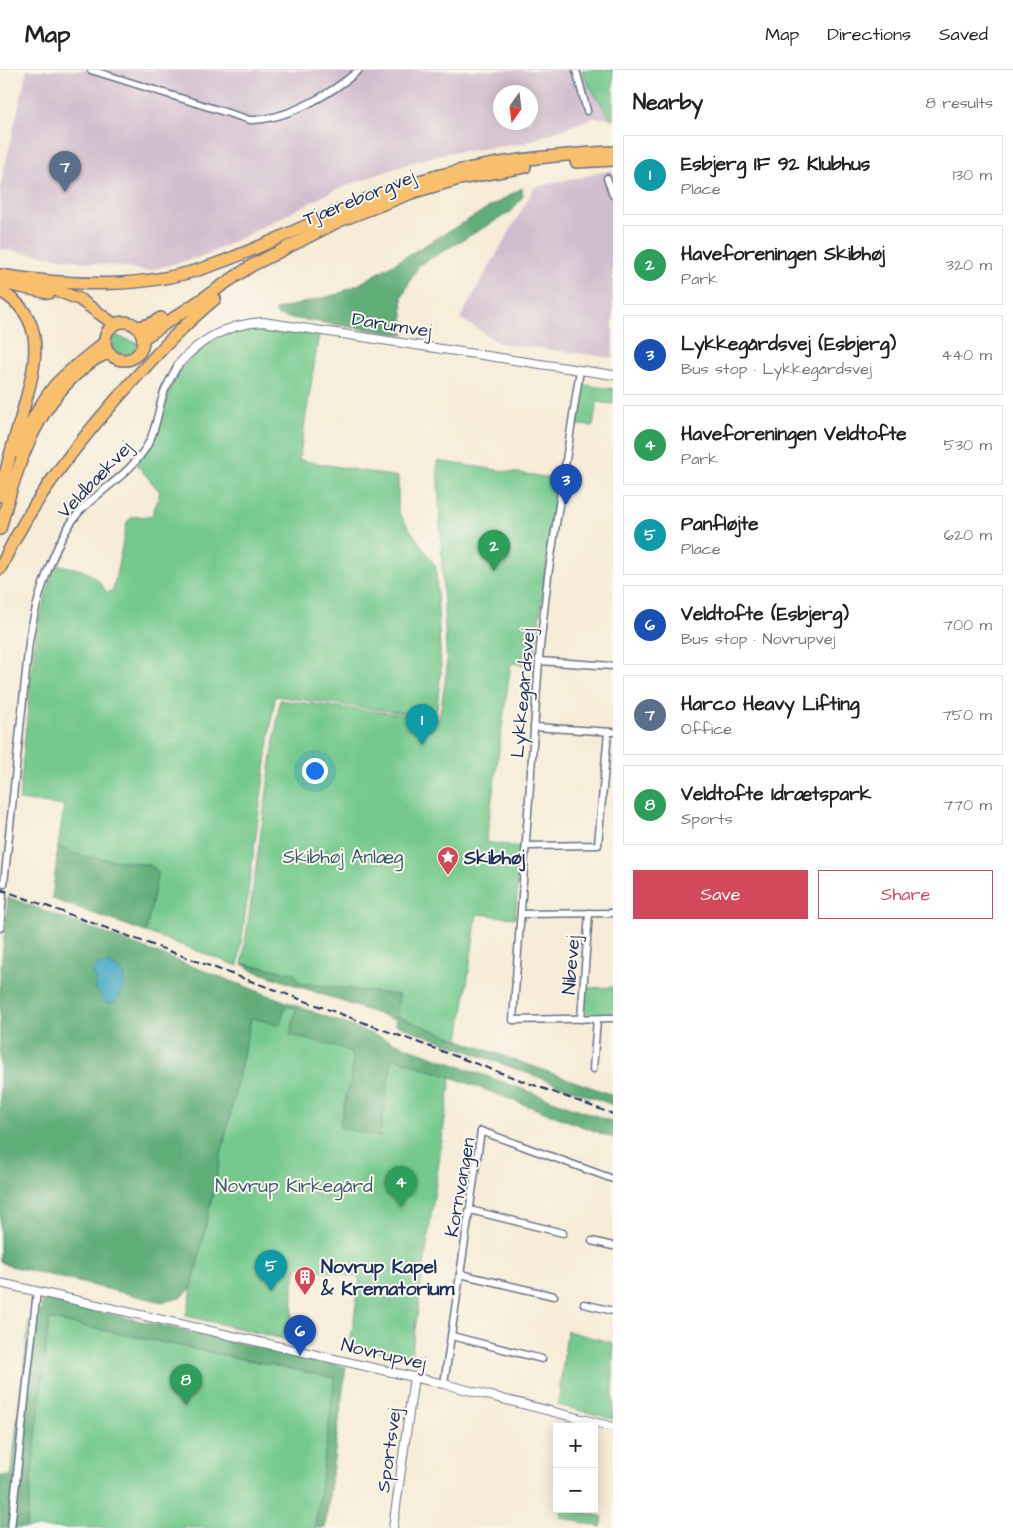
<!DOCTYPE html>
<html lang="en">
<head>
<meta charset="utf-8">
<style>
  :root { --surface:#fff; --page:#f2f2f2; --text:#222; --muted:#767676; --line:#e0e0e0; --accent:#d1495b }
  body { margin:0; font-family:"Architects Daughter",sans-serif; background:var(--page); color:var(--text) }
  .controls { position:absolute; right:15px; bottom:15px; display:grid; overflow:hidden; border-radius:0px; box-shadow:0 2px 12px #0003 }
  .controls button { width:45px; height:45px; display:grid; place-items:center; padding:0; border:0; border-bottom:1px solid var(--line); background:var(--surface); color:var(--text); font:25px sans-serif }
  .compass { position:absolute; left:493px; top:15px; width:45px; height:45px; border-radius:50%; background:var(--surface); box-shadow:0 2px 12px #0003; rotate:194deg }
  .you { position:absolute; left:314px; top:700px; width:18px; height:18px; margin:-12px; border:4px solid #fff; border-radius:50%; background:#1a73e8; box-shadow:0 0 0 8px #1a73e833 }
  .badge { display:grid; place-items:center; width:32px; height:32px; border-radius:50%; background:var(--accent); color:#fff; font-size:16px; font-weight:700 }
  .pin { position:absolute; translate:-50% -41px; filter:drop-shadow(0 1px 2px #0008) }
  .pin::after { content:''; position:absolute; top:26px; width:18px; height:15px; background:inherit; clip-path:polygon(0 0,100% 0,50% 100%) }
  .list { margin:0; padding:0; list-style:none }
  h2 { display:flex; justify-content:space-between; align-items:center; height:65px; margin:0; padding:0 20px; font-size:21px }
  h2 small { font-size:16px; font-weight:400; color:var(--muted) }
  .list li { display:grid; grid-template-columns:32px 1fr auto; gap:15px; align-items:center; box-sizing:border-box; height:80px; margin:0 10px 10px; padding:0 10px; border:1px solid var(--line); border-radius:0px }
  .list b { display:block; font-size:19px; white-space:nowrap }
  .list p { margin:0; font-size:16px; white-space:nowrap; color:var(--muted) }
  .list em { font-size:16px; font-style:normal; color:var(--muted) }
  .actions { display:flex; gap:10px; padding:15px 20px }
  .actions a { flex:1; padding:11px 0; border:1px solid var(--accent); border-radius:0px; text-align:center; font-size:18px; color:var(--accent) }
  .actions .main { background:var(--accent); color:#fff }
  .map { position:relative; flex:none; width:613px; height:1458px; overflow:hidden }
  header { display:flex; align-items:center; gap:30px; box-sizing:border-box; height:70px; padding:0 25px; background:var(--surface); border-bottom:1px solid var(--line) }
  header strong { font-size:24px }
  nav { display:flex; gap:28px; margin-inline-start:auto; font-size:18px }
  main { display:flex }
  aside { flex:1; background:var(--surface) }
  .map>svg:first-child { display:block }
</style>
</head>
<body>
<header>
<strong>Map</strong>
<nav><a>Map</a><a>Directions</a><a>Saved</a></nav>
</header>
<main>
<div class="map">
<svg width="613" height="1458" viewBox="0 0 613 1458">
  <rect width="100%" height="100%" fill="#fbf7ec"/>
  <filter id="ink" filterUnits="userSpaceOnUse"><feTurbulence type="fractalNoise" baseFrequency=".02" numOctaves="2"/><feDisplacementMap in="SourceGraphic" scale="10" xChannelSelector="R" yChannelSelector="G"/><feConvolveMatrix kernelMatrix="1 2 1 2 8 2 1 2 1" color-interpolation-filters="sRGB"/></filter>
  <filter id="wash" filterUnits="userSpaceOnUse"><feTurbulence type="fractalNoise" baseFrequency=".0096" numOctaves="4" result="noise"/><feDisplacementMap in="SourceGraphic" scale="20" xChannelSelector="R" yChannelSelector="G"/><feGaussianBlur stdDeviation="1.12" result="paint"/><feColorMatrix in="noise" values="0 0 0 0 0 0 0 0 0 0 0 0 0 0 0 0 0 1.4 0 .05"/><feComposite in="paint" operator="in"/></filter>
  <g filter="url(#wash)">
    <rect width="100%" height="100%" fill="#f6ecd7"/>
    <g fill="#d0bdcd" fill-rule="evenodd">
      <path d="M27 0H613V48H593L522 74 447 83 413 92 335 120 207 185 147 201 0 179V118ZM500 22H530V52H500Z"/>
      <polygon points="613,100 613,288 499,273 460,248 535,117"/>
    </g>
    <g fill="#75c98d" stroke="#487c76">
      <polygon points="582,0 613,0 613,49 612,50 587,12"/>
      <path d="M258 257 287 259 319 264 299 390 398 407V442L436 497 441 601 436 647 275 626 238 896 146 862 158 802 150 795 82 786 58 777 64 736 19 730 34 576 39 550 55 494C79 499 94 500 107 523L113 520 127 452 132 447 152 446 160 422 137 395 156 367 171 317 181 299 202 277 227 263Z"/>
      <path d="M114 264 124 269 138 273 135 280 129 284C118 286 110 280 110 268Z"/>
      <polygon points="583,315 613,319 613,334 597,332 593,356 575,355"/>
      <polygon points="437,391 558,409 533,596 511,593 486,772 521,777 515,848 477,844 459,970 396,946 399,925 299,913 294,903 242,894 280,630 439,649 447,599"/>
      <polygon points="613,917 613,944 588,945 585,942 587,918"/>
      <path d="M257 921 393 972 391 987 451 1007 411 1288 350 1275 360 1208C339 1203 319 1200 298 1196L293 1215 292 1271 186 1246Z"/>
      <polygon points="49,1249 335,1308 315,1458 26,1458"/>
      <polygon points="567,1261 613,1273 613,1349 558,1335"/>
      <polygon points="562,1439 571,1439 603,1447 601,1457 560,1447"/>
    </g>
    <g fill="#60ad78" stroke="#3e6e6b">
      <polygon points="522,118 523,126 512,141 418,196 402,227 404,265 278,246 275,240 338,224 361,213"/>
      <polygon points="58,777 82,786 150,795 158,802 146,862 52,829"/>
      <polygon points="8,827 393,972 613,1052 613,1068 451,1007 392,987 380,1067 339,1057 353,996 352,986 345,979 290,965 296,939 285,936 280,955 251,948 192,1218 180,1228 162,1232 6,1195 0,1191 0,908"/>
      <polygon points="242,894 294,903 299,913 399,925 396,946 459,970 613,1025 613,1035 395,954 396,947 392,949 252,900"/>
      <polygon points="43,1229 346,1297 325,1458 315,1458 335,1308 49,1249 26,1458 0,1458 0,1406 11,1406 29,1251 39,1248"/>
    </g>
    <path fill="#43a8c3" stroke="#2f6c90" d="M110 893 124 904C124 917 124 924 113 933L102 931 101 925 95 919 97 908 92 904 97 895Z"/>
  </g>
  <g filter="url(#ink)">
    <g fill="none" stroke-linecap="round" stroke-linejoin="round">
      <g stroke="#687188" stroke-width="9">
        <g id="minor">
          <path d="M91 0 250 50C287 50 331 24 359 0"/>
          <polyline points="576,0 587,41"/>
          <polyline points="607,108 613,125"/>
          <polyline points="580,300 548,506 540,577 513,950 613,948"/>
          <polyline points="539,591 613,596"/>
          <polyline points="534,657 613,662"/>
          <polyline points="526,776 598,775 608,662"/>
          <path d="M4 814 29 572C35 532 55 466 83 438 105 417 133 401 148 374 157 358 158 339 164 322 168 313 173 304 178 295"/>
          <polyline points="521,844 613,843"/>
          <polyline points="0,858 3,825"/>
          <polyline points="581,949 589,843"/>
          <polyline points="593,999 597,949"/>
          <polyline points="470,1140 563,1163"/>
          <polyline points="592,1171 613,1176"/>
          <polyline points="460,1204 554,1226"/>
          <polyline points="584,1234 613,1241"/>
          <polyline points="452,1266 542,1289"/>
          <polyline points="444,1314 481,1061 613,1109"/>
          <polyline points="11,1458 37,1221"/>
        </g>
      </g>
      <g stroke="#687188" stroke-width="10">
        <g id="tertiary">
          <path d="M178 295C201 268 228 254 263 252L613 305"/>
          <polyline points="0,1213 444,1314 613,1357"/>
          <polyline points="393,1458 414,1307"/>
        </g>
      </g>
      <g stroke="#687188" stroke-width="14">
        <g id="trunk">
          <polyline points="576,92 613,90"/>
          <path d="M0 205C71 216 144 220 213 195 271 175 325 144 383 123 458 95 534 86 613 82"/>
          <polyline points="2,213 49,223"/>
          <polyline points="42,215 79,229 114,254"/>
          <circle cx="124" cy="271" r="19"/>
          <polyline points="138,257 150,254 161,248"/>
          <polyline points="144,268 251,196 339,151 414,122 459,109 525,97"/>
          <path d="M0 459C15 402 34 339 81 300 90 293 99 284 111 284"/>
          <path d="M0 499C31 430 79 371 129 315 156 285 184 254 215 229"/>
        </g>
      </g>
      <g stroke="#687188" stroke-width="14">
        <g id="motorway">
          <path d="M0 221C53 250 33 302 21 348 13 373 6 399 0 426"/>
          <path d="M17 382C27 359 39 335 55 315 70 299 88 286 105 272"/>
        </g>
      </g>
      <use href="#minor" stroke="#fff" stroke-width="6"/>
      <use href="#tertiary" stroke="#fff" stroke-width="8"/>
      <use href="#trunk" stroke="#f9bf6d" stroke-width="11"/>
      <use href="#motorway" stroke="#f9bf6d" stroke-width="11"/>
      <polyline stroke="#1b2f5e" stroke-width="2" stroke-dasharray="8 4" stroke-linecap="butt" points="0,819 613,1044"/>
    </g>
  </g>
  <defs>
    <g id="sight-pin" transform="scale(1.125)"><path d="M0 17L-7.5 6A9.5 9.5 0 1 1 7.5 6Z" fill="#d1495b" stroke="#fbf7ec"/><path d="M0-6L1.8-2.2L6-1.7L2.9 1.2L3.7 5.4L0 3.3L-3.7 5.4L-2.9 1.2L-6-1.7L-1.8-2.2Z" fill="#fff"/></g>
    <g id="building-pin" transform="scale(1.125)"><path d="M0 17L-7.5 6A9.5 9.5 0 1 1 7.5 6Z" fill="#d1495b" stroke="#fbf7ec"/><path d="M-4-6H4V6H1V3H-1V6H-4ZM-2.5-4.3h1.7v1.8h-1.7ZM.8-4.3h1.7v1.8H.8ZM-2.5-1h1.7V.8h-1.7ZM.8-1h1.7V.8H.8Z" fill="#fff"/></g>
  </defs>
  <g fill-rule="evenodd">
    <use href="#sight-pin" x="448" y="787"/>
    <use href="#building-pin" x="305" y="1207"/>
  </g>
  <g text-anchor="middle" stroke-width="4" stroke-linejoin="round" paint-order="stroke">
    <g font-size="19" fill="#1b2f5e" stroke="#fbf7ec">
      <text transform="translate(359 127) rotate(-22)" y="7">Tjæreborgvej</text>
      <text transform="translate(392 254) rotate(9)" y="7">Darumvej</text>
      <text transform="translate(94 409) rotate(-46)" y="7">Veldbækvej</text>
      <text transform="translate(522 623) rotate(-85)" y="7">Lykkegårdsvej</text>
      <text transform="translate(570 895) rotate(-85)" y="7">Nibevej</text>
      <text transform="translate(459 1117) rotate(-80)" y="7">Kornvangen</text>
      <text transform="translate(384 1283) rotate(13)" y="7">Novrupvej</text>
      <text transform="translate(388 1380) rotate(-82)" y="7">Sportsvej</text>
    </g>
    <g font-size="19" fill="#365d6c" stroke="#fbf7ec">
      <text x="343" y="793">Skibhøj Anlæg</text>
      <text x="294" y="1122">Novrup Kirkegård</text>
    </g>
    <g font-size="19" font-weight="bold" fill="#1b2f5e" stroke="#fbf7ec" text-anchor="start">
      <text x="464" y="794">Skibhøj</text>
      <text x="321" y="1203">Novrup Kapel<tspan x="321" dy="22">&amp; Krematorium</tspan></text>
    </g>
  </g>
</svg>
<div class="controls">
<button>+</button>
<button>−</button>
</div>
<svg class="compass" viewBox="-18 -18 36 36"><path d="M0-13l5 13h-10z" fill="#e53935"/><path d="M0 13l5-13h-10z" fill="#767676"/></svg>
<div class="you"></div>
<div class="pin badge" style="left:422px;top:675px;background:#0f9aa8">1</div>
<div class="pin badge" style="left:494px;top:501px;background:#2e9e5b">2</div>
<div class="pin badge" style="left:566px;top:435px;background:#1a4fb4">3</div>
<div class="pin badge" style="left:401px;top:1137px;background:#2e9e5b">4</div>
<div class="pin badge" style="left:271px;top:1221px;background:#0f9aa8">5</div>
<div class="pin badge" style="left:300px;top:1286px;background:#1a4fb4">6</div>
<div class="pin badge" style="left:65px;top:122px;background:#5c6f8a">7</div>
<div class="pin badge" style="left:186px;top:1335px;background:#2e9e5b">8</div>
</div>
<aside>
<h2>Nearby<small>8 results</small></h2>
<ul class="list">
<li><span class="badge" style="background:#0f9aa8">1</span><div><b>Esbjerg IF 92 Klubhus</b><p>Place</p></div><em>130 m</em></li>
<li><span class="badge" style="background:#2e9e5b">2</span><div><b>Haveforeningen Skibhøj</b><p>Park</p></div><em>320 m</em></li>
<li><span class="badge" style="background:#1a4fb4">3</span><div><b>Lykkegårdsvej (Esbjerg)</b><p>Bus stop · Lykkegårdsvej</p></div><em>440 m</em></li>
<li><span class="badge" style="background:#2e9e5b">4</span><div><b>Haveforeningen Veldtofte</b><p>Park</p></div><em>530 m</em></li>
<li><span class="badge" style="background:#0f9aa8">5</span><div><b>Panfløjte</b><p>Place</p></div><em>620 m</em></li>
<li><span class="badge" style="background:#1a4fb4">6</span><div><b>Veldtofte (Esbjerg)</b><p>Bus stop · Novrupvej</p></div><em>700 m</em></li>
<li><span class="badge" style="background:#5c6f8a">7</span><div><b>Harco Heavy Lifting</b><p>Office</p></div><em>750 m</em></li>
<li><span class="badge" style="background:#2e9e5b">8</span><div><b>Veldtofte Idrætspark</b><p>Sports</p></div><em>770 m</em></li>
</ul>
<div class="actions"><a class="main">Save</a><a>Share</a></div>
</aside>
</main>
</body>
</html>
